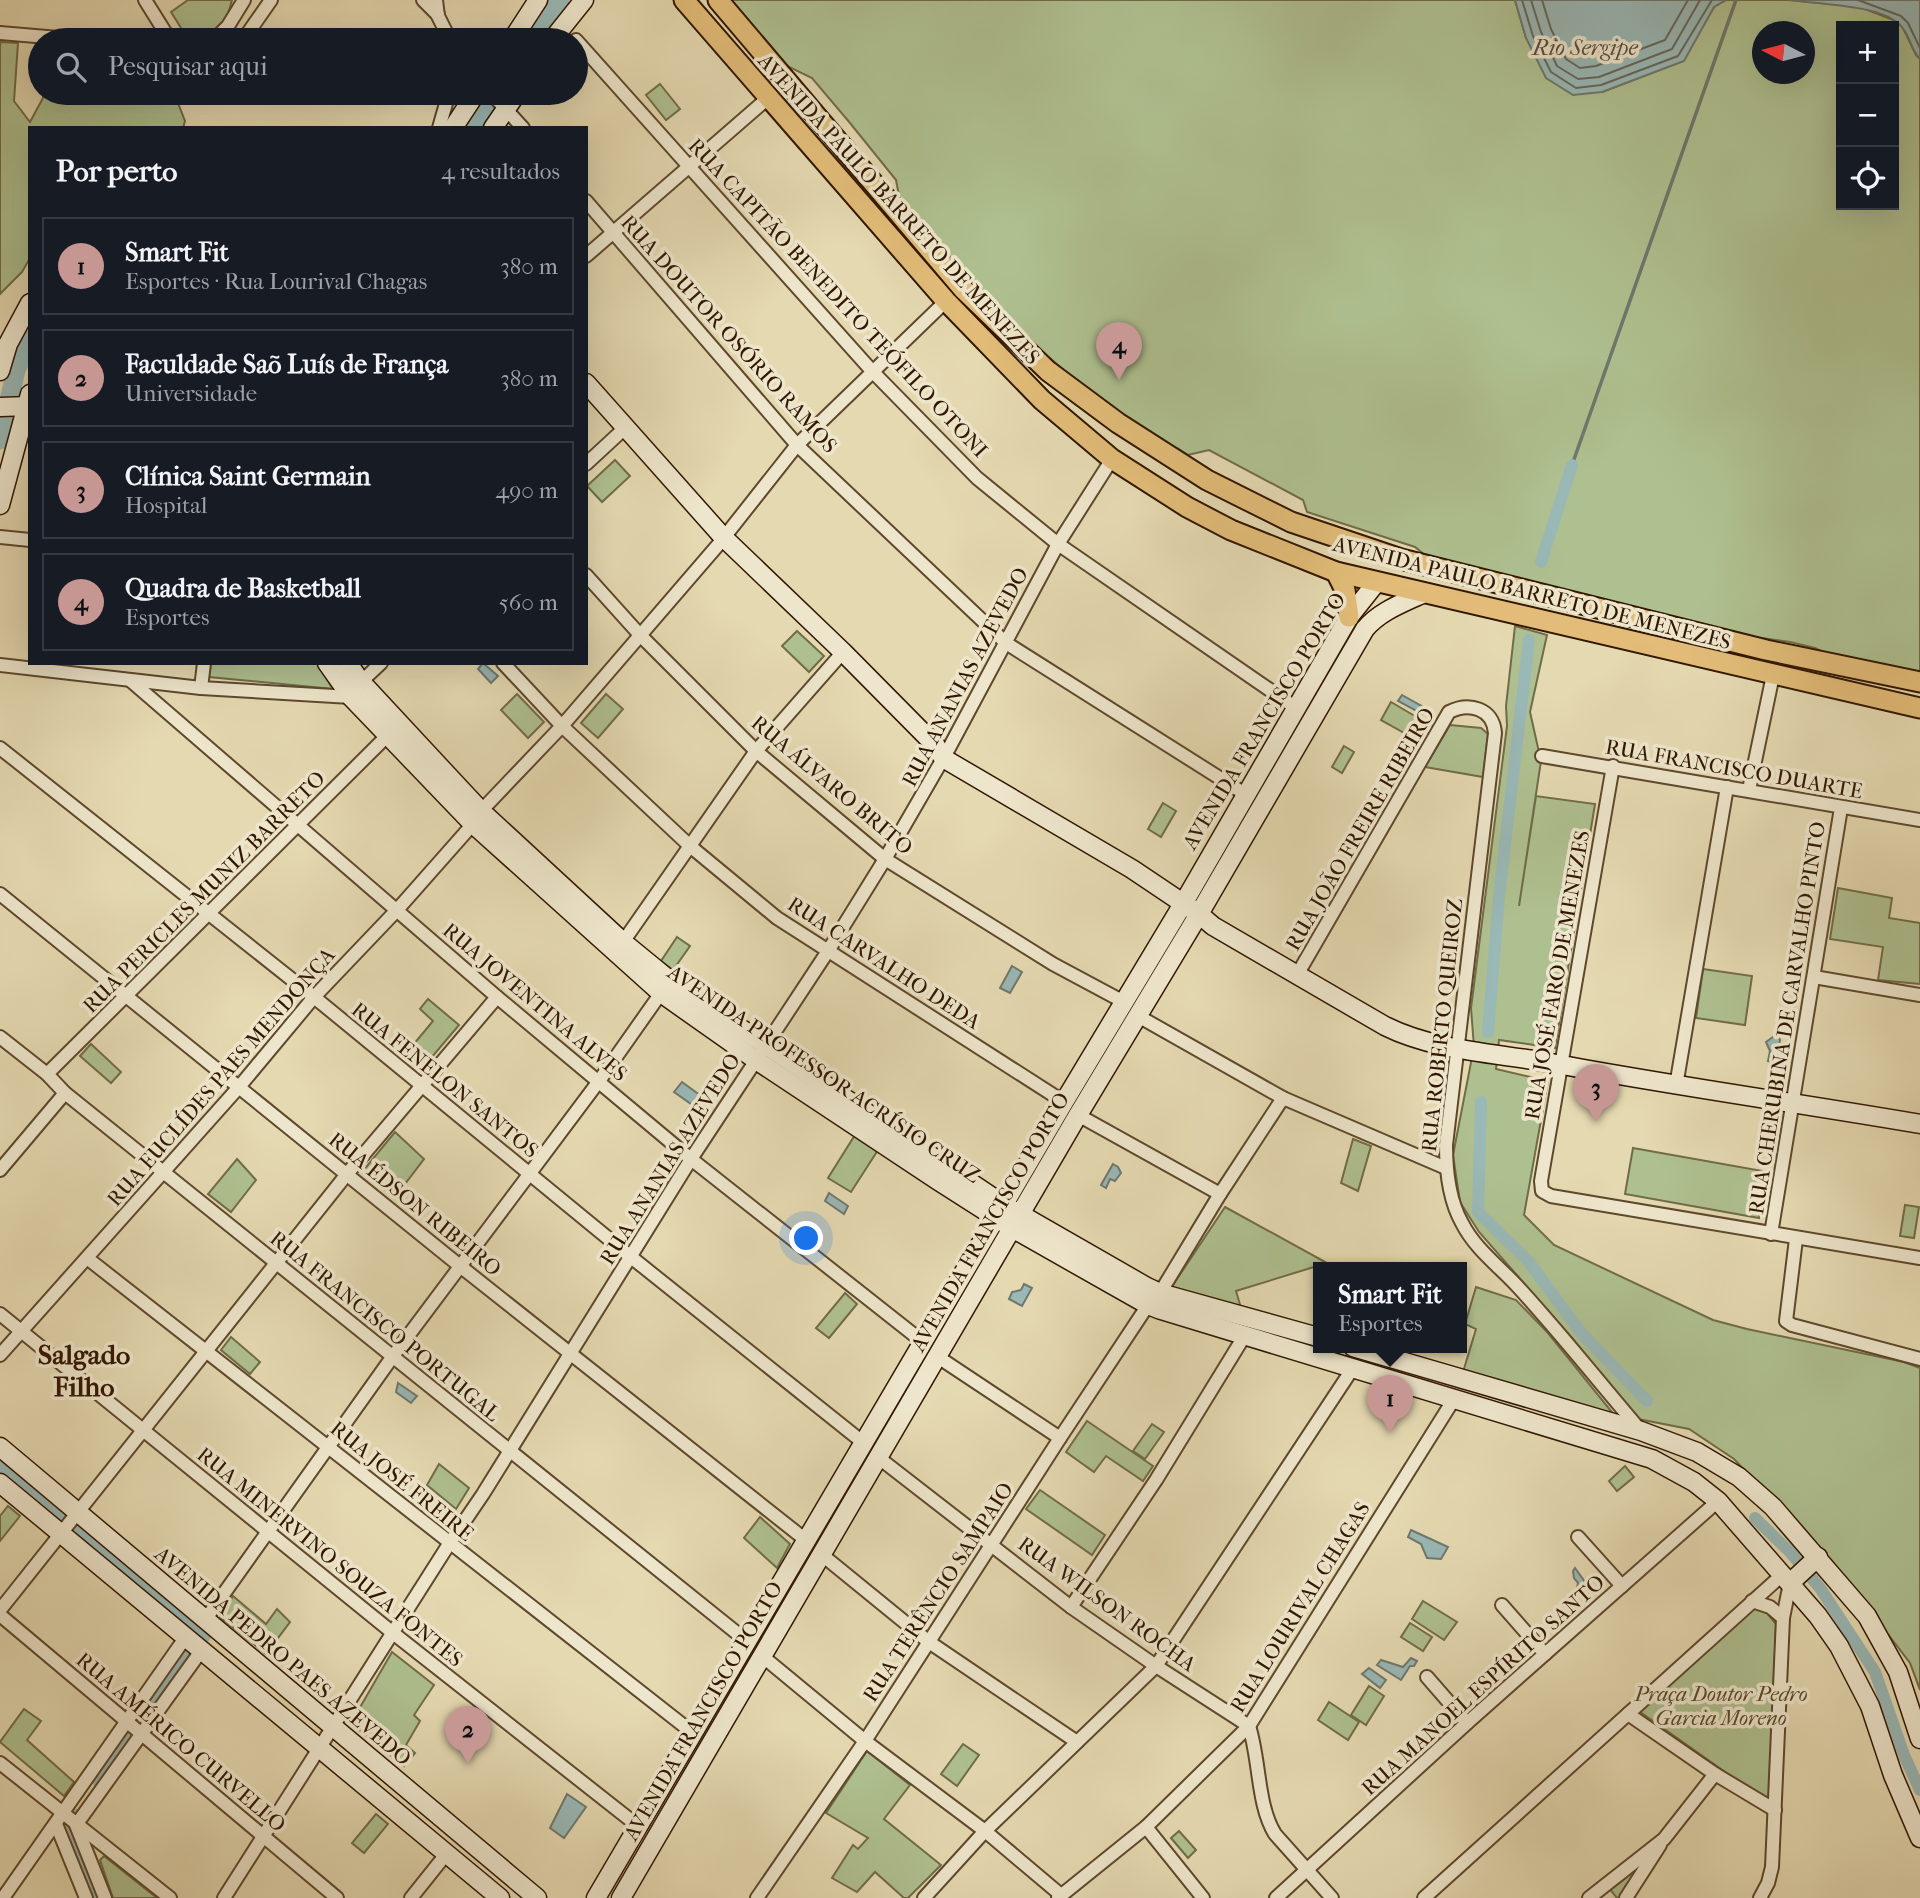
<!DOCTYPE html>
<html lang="pt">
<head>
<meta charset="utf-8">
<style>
  :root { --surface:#171b24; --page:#242831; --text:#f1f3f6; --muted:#9ea1a6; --line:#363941; --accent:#c59692 }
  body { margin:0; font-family:"IM FELL French Canon",serif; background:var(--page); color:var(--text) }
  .controls { position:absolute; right:21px; top:21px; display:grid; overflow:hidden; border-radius:0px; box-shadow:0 7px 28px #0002 }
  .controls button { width:63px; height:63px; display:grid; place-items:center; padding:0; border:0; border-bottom:2px solid var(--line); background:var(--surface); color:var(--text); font:35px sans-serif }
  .compass { position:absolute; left:1752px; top:21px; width:63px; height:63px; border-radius:50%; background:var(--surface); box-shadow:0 7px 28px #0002; rotate:276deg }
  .you { position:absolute; left:807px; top:1239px; width:24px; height:24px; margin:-18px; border:5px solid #fff; border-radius:50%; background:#1a73e8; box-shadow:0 0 0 10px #1a73e833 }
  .badge { display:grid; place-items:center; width:46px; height:46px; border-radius:50%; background:var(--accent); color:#111; font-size:23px; font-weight:700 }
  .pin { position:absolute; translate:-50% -58px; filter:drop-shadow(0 2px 4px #0008) }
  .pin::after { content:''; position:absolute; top:37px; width:24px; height:21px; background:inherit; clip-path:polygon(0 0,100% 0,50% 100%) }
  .popup { position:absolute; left:1313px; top:1262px; width:154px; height:91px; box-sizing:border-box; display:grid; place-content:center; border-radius:0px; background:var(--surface); filter:drop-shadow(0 2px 5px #0005); font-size:23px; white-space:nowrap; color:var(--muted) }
  .popup b { font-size:26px; color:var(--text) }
  .popup::after { content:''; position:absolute; left:50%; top:100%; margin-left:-14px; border:14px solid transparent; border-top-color:var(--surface) }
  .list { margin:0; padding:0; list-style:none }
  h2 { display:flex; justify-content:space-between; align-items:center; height:91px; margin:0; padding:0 28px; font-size:30px }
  h2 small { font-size:23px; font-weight:400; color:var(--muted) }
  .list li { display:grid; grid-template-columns:46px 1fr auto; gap:21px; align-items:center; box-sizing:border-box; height:98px; margin:0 14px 14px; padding:0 14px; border:2px solid var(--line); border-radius:0px }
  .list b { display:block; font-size:26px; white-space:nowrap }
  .list p { margin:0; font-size:23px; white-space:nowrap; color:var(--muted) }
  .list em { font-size:23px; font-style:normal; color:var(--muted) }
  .icon { flex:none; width:38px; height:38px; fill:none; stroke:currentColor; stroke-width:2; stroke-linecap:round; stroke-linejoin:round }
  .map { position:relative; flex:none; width:1920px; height:1898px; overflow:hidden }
  .search { position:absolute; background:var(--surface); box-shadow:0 7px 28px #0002; left:28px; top:28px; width:560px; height:77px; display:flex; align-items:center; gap:18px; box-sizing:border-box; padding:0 24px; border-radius:38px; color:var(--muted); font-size:26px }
  .panel { position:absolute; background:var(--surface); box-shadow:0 7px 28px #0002; left:28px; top:126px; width:560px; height:539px; border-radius:0px }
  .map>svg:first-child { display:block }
</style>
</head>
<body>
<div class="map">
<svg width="1920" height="1898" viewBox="0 0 1920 1898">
  <rect width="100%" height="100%" fill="#e5d9b1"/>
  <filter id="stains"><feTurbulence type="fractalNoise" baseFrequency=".00286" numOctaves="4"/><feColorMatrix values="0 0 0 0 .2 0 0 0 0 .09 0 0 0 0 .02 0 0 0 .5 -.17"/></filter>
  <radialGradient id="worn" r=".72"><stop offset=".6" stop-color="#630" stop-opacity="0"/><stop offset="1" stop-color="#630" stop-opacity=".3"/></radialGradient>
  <g fill="#afc090" stroke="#706c48" stroke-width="2" fill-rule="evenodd">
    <path d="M188 0H232C226 25 217 44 188 39L171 12Z"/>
    <path d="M731 0H1515L1526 38 1602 92 1683 61 1714 7 1726 0H1790L1860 7 1896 21 1902 26 1916 55 1920 59V672L1843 661 1815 648 1790 642 1732 634 1430 559 1415 547 1307 512 1303 500 1209 450 1188 455 1177 448 1172 449 1086 389 1011 325 960 273 901 206 896 180 850 123 812 78 785 65ZM1841 26H1894V205H1841ZM1762 32H1804V74H1762Z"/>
    <polygon points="0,42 18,43 14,101 30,122 43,98 43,93 174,93 185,121 183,128 30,128 30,258 22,272 0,294"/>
    <polygon points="660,84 680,109 666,120 646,95"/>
    <polygon points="615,460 630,476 602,502 587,486"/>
    <polygon points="1515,626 1547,635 1530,712 1541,761 1519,906 1536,796 1595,804 1555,1048 1499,1040 1496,1069 1548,1081 1524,1215 1554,1245 1713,1320 1747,1329 1904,1362 1920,1368 1920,1690 1910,1663 1831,1560 1734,1459 1689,1429 1638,1419 1573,1339 1479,1232 1460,1202 1453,1155 1474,1047 1471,1008 1507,726 1506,706"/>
    <polygon points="797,631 824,656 809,672 782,646"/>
    <polygon points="211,663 317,663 333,689 209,677"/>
    <polygon points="517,694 544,722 528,738 501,710"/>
    <polygon points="606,694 623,709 598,738 581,723"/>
    <polygon points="1391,702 1425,722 1415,739 1381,720"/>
    <polygon points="1450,725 1481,728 1488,734 1483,777 1425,767"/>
    <polygon points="1344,746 1354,752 1342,773 1332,767"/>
    <polygon points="1163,803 1176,811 1161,837 1148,829"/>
    <polygon points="1838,888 1892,898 1889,918 1920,923 1920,984 1878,980 1883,947 1830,939"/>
    <polygon points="677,937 690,946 673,970 661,961"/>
    <polygon points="1703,969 1752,976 1745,1025 1696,1018"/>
    <polygon points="428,999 459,1025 421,1070 403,1057 433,1021 420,1009"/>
    <polygon points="91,1044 121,1072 111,1083 80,1056"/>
    <polygon points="395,1132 424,1159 395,1197 362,1172"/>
    <polygon points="855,1135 878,1150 851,1192 828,1178"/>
    <polygon points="1353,1139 1371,1146 1358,1191 1341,1183"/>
    <polygon points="1633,1148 1768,1172 1759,1218 1625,1194"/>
    <polygon points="237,1159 256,1180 231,1212 208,1194"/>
    <polygon points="1905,1205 1919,1207 1914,1238 1900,1236"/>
    <polygon points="1225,1207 1327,1263 1236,1291 1241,1308 1171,1288"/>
    <polygon points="1476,1287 1516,1300 1548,1333 1615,1416 1463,1372 1476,1329 1465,1324"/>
    <polygon points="845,1293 857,1304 829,1338 816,1328"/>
    <polygon points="231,1337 260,1362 250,1374 221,1350"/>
    <polygon points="1087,1421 1153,1466 1143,1481 1106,1456 1094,1472 1066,1452"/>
    <polygon points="1152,1424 1164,1432 1145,1459 1133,1451"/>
    <polygon points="439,1464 469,1488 456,1509 427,1485"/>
    <polygon points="1625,1466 1634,1477 1617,1491 1609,1481"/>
    <polygon points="1040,1490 1105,1535 1092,1555 1026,1509"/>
    <polygon points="8,1506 20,1516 0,1541 0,1516"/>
    <polygon points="760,1517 790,1544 777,1568 744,1538"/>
    <polygon points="233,1596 266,1624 277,1609 290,1622 266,1654 220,1617"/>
    <polygon points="1423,1601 1457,1622 1444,1640 1412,1619"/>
    <polygon points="1762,1607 1776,1624 1769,1803 1636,1709 1753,1608"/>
    <polygon points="1410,1623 1432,1637 1423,1651 1401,1637"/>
    <polygon points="392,1652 434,1685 414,1715 420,1721 406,1745 415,1753 404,1766 351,1723"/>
    <polygon points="1369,1686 1384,1696 1366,1725 1351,1715"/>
    <polygon points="1329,1702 1359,1722 1348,1740 1318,1720"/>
    <polygon points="24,1709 41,1721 27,1740 74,1782 64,1796 0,1742"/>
    <polygon points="963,1744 979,1755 957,1786 941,1774"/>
    <polygon points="867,1751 910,1785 884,1819 941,1865 908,1898 904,1898 875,1872 857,1892 832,1878 853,1845 858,1849 868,1838 826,1813"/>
    <polygon points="376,1814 388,1824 364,1853 352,1843"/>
    <polygon points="1179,1831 1196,1850 1188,1858 1171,1838"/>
    <polygon points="104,1856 157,1898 113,1898 100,1860"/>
    <polygon points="1647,1861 1622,1898 1617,1898 1609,1888"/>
  </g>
  <g fill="#99b8b6" stroke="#6f786d" stroke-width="2">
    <polygon points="1515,0 1726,0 1714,7 1684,61 1602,92 1573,95 1546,78 1526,38"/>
    <path d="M1790 0H1920V59C1911 50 1910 36 1901 26 1884 5 1817 4 1790 0Z"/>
    <polygon points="483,663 498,676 491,683 478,669"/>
    <polygon points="1402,695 1425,708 1422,714 1398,701"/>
    <polygon points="1012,966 1022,972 1010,993 1000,988"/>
    <polygon points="1777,1034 1780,1040 1779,1048 1783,1053 1781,1062 1768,1061 1770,1051 1766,1042"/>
    <polygon points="682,1082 708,1101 701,1111 674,1092"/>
    <polygon points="1113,1164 1118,1167 1121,1173 1115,1181 1110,1179 1106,1188 1101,1185"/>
    <polygon points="829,1193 848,1206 844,1214 825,1201"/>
    <polygon points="1024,1284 1032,1288 1022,1306 1009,1299 1012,1292 1021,1290"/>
    <polygon points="398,1383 417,1396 411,1403 396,1392"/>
    <polygon points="1411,1530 1448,1547 1441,1559 1427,1558 1421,1544 1408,1537"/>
    <polygon points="1575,1568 1588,1586 1592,1587 1591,1592 1584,1593 1577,1588 1578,1583 1574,1578 1573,1571"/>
    <polygon points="1411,1658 1417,1661 1414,1666 1410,1666 1401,1680 1377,1665 1381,1660 1403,1667"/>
    <polygon points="1369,1668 1386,1680 1380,1688 1362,1674"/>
    <polygon points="567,1794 586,1807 564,1838 550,1828"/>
  </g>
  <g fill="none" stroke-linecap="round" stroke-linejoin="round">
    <g stroke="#65685b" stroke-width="2">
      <polyline points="1522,0 1533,36 1551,72 1576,88 1601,85 1678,56 1712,0"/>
      <polyline points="1531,0 1541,32 1557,66 1578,79 1599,77 1672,49 1700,0"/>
      <polyline points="1542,0 1551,29 1566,59 1580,68 1596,66 1665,40 1688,0"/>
      <polyline points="1858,0 1901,16 1908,23 1920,48"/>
    </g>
    <polyline stroke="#6f786d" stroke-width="3.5" points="1572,465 1736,0"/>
    <g stroke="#99b8b6" stroke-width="12">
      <polyline points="1541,562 1572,465"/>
      <polyline points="1488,1032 1499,896 1529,640"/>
      <polyline points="1481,1102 1478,1212 1529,1262 1582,1334 1647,1401"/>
      <polyline points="1755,1518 1789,1551 1820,1588 1875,1672 1904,1755 1920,1790"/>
      <polyline points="99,1782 202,1634"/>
      <polyline points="77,1815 69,1826 96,1898"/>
    </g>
    <g stroke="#99b8b6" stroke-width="19">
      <polyline points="531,40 560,0"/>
      <polyline points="471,128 495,93"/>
      <polyline points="0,440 16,370 30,340"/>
      <polyline points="0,1463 202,1634"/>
    </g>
    <g stroke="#5e482c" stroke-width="16">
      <g id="street">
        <polyline points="145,0 170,40"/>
        <polyline points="423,0 438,15"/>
        <polyline points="436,0 438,16 450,40"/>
        <polyline points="0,33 82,40"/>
        <polyline points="214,40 228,26 244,0"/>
        <polyline points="240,40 248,33 271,0"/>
        <polyline points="576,40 872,371 977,478 1058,544 1296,708"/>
        <polyline points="491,93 523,128"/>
        <polyline points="439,128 449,93"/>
        <polyline points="586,201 797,445 1006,643 1245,794"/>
        <polyline points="586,256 768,98"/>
        <polyline points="586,464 626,427"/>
        <polyline points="0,537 30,540"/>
        <polyline points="586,575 640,635 756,751 885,859 1053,964 1124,1002"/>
        <polyline points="503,663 562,726 690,846 777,918 1064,1102"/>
        <polyline points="0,665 201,688 351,697"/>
        <polyline points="131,681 497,997 691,1159 923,1342"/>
        <polyline points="361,682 381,663"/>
        <polyline points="201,688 204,663"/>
        <polyline points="0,748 314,997 631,1257 865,1444"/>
        <polyline points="1542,756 1920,820"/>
        <polyline points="1613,766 1541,1181 1542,1191 1551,1196 1920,1258"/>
        <polyline points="1749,790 1773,675"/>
        <polyline points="0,894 460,1266 807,1541"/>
        <polyline points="623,942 756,751 843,652"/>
        <path d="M1297 975 1449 712C1469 702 1493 708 1495 733L1446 1145C1446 1172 1449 1200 1462 1223 1475 1249 1500 1267 1519 1288 1561 1334 1600 1383 1641 1431"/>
        <polyline points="1814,977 1920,995"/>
        <polyline points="1138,1016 1283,1098 1446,1168"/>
        <polyline points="0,1037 47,1074 65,1093 748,1642"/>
        <polyline points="47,1074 387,736"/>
        <polyline points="1676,1086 1727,787"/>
        <polyline points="1078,1115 1220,1194"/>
        <polyline points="0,1170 65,1093"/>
        <polyline points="1771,1234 1841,808"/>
        <polyline points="1796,1239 1786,1321 1792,1325 1920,1359"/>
        <polyline points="87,1258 693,1733"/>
        <polyline points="1160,1293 1220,1194 1283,1098"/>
        <polyline points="0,1314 393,1633 638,1826"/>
        <polyline points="0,1355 239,1087 314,997 397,910 473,824 481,811 562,726 718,545 797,445 946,301"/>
        <polyline points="938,1357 1060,1438"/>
        <path d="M879 1458 1071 1607 1156 1666 1249 1726C1260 1760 1257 1805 1275 1834L1332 1898"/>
        <polyline points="1578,1537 1622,1586"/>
        <polyline points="821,1554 929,1642 1077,1742"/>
        <polyline points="1752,1601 1770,1607 1783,1618"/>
        <polyline points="1502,1605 1545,1654"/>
        <polyline points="1071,1607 1156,1480 1245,1335"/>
        <polyline points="0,1610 347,1174 497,997"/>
        <polyline points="0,1615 337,1898"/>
        <polyline points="205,1620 393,1356 599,1081 661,993"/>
        <polyline points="762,1656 865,1741 985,1831 1061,1895"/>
        <polyline points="1427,1677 1467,1723"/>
        <polyline points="1628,1714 1715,1774 1775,1810"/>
        <polyline points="0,1763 170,1898"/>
        <polyline points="56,1824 86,1898"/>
        <polyline points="1146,1827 1203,1898"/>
        <polyline points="3,1898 185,1638"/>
        <polyline points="105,1898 76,1825 201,1651"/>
        <polyline points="224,1898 449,1544 483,1494 691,1159 828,951 885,859 948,750 1058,544 1112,459"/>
        <polyline points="411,1898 447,1853"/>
        <polyline points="757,1898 865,1741 1060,1438 1148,1305"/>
        <polyline points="924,1898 985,1831 1156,1666 1353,1368"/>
        <polyline points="1058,1898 1146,1827 1249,1726 1454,1399"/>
        <polyline points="1276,1898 1467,1723 1718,1501"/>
        <polyline points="1424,1898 1782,1575"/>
        <polyline points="1589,1898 1664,1839 1715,1774"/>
        <polyline points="1626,1898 1660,1845"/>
        <polyline points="1760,1898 1768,1883 1772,1867 1783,1618 1790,1583"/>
      </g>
    </g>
    <g stroke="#311700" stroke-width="21">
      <g id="secondary">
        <polyline points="512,40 538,0"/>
        <polyline points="552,40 584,0"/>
        <polyline points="453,128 476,93"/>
        <polyline points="493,128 517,93"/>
        <polyline points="0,371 8,344 30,303"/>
        <path d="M586 383 723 537 843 652 936 746 943 758 1132 869 1199 914 1213 926 1385 1026C1435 1051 1497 1053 1551 1063 1674 1086 1797 1103 1920 1124"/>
        <polyline points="0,407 30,406"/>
        <polyline points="0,505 30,394"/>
        <polyline points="327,663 351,697 473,824 661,993 756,1060 937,1180 1012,1228 1148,1305 1161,1310 1652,1459 1694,1482 1718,1501 1818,1616 1839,1646 1870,1706 1893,1775 1920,1838"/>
        <polyline points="348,663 361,682 481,811 623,942 673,983 1004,1205 1147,1287 1160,1293 1318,1337"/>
        <polyline points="1353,1347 1641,1431 1697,1452 1739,1477 1773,1507 1867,1616 1898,1672 1920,1739"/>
        <polyline points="0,1447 537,1898"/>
        <polyline points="0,1483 500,1898"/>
        <polyline points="1790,1583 1818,1557"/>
        <polyline points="596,1898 1064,1102 1183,904 1349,617 1376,583"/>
        <path d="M621 1898 1078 1115 1199 914 1365 629C1380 611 1403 603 1424 593"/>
      </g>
    </g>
    <g stroke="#311700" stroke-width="23">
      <g id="primary">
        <polyline points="684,0 946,301 1042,400 1112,459 1187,507 1231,530 1336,572 1920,708"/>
        <polyline points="718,0 964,290 1048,371 1118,423 1207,480 1291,522 1401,559 1766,650 1920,682"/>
        <polyline points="1336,572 1345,590 1349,617"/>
      </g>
    </g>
    <use href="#street" stroke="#eee6cc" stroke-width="12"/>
    <use href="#secondary" stroke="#eee6cc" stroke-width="18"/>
    <use href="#primary" stroke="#e2bc78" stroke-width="19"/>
  </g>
  <g text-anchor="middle" stroke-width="7" stroke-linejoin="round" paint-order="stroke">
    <g font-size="21" fill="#311700" stroke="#eee6cc">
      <text transform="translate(899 209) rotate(48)" y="7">AVENIDA PAULO BARRETO DE MENEZES</text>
      <text transform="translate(838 298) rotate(47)" y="7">RUA CAPITÃO BENEDITO TEÓFILO OTONI</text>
      <text transform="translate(729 334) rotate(48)" y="7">RUA DOUTOR OSÓRIO RAMOS</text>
      <text transform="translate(1532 593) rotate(14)" y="7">AVENIDA PAULO BARRETO DE MENEZES</text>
      <text transform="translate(965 677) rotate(-62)" y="7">RUA ANANIAS AZEVEDO</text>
      <text transform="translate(1264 721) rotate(-59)" y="7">AVENIDA FRANCISCO PORTO</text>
      <text transform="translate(1734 769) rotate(10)" y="7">RUA FRANCISCO DUARTE</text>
      <text transform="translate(832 785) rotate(40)" y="7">RUA ÁLVARO BRITO</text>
      <text transform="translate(1360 829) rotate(-60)" y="7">RUA JOÃO FREIRE RIBEIRO</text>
      <text transform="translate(204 892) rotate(-45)" y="7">RUA PERICLES MUNIZ BARRETO</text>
      <text transform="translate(884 963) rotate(33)" y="7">RUA CARVALHO DEDA</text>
      <text transform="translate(1557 975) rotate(-80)" y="7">RUA JOSÉ FARO DE MENEZES</text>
      <text transform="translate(535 1002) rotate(40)" y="7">RUA JOVENTINA ALVES</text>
      <text transform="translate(1787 1018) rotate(-81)" y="7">RUA CHERUBINA DE CARVALHO PINTO</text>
      <text transform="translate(1442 1025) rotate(-84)" y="7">RUA ROBERTO QUEIROZ</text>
      <text transform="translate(824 1074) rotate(34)" y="7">AVENIDA PROFESSOR ACRÍSIO CRUZ</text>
      <text transform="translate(221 1077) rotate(-49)" y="7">RUA EUCLÍDES PAES MENDONÇA</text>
      <text transform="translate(445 1080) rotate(39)" y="7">RUA FENELON SANTOS</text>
      <text transform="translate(670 1159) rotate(-58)" y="7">RUA ANANIAS AZEVEDO</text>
      <text transform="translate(415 1204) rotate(39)" y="7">RUA ÉDSON RIBEIRO</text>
      <text transform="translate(990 1222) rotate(-60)" y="7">AVENIDA FRANCISCO PORTO</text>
      <text transform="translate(385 1326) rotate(39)" y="7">RUA FRANCISCO PORTUGAL</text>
      <text transform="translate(402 1481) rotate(39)" y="7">RUA JOSÉ FREIRE</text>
      <text transform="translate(330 1557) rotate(39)" y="7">RUA MINERVINO SOUZA FONTES</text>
      <text transform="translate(938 1592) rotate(-57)" y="7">RUA TERÊNCIO SAMPAIO</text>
      <text transform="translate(1107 1604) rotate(36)" y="7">RUA WILSON ROCHA</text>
      <text transform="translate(1300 1607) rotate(-58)" y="7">RUA LOURIVAL CHAGAS</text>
      <text transform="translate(283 1656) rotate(40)" y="7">AVENIDA PEDRO PAES AZEVEDO</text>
      <text transform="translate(1483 1685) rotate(-42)" y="7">RUA MANOEL ESPÍRITO SANTO</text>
      <text transform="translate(703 1711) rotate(-60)" y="7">AVENIDA FRANCISCO PORTO</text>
      <text transform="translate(181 1742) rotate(40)" y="7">RUA AMÉRICO CURVELLO</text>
    </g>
    <g font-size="21" font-style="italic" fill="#574a2b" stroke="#eee6cc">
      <text x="1721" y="1701">Praça Doutor Pedro<tspan x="1721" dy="24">Garcia Moreno</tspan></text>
    </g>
    <g font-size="23" font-style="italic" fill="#554f40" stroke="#eee6cc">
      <text x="1585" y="55">Rio Sergipe</text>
    </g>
    <g font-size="28" font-weight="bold" fill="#311700" stroke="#eee6cc">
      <text x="84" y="1364">Salgado<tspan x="84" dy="32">Filho</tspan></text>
    </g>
  </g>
  <rect width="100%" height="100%" filter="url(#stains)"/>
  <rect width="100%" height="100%" fill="url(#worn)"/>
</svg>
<div class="controls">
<button>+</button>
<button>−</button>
<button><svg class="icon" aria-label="locate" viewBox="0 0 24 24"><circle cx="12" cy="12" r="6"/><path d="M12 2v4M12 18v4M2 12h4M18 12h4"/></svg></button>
</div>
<svg class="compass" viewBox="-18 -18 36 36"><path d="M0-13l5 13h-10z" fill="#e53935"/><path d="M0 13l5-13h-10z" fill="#9ea1a6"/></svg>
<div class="you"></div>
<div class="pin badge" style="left:1390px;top:1433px">1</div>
<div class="popup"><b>Smart Fit</b>Esportes</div>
<div class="pin badge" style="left:468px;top:1764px">2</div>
<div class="pin badge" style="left:1596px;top:1122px">3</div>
<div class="pin badge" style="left:1119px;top:380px">4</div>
<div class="search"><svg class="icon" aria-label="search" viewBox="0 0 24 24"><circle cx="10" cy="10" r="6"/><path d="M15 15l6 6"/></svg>Pesquisar aqui</div>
<section class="panel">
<h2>Por perto<small>4 resultados</small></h2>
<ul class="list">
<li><span class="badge">1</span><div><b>Smart Fit</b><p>Esportes · Rua Lourival Chagas</p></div><em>380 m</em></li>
<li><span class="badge">2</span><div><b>Faculdade Saõ Luís de França</b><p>Universidade</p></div><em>380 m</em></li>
<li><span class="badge">3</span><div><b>Clínica Saint Germain</b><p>Hospital</p></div><em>490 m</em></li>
<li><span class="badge">4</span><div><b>Quadra de Basketball</b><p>Esportes</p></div><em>560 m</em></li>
</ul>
</section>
</div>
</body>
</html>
